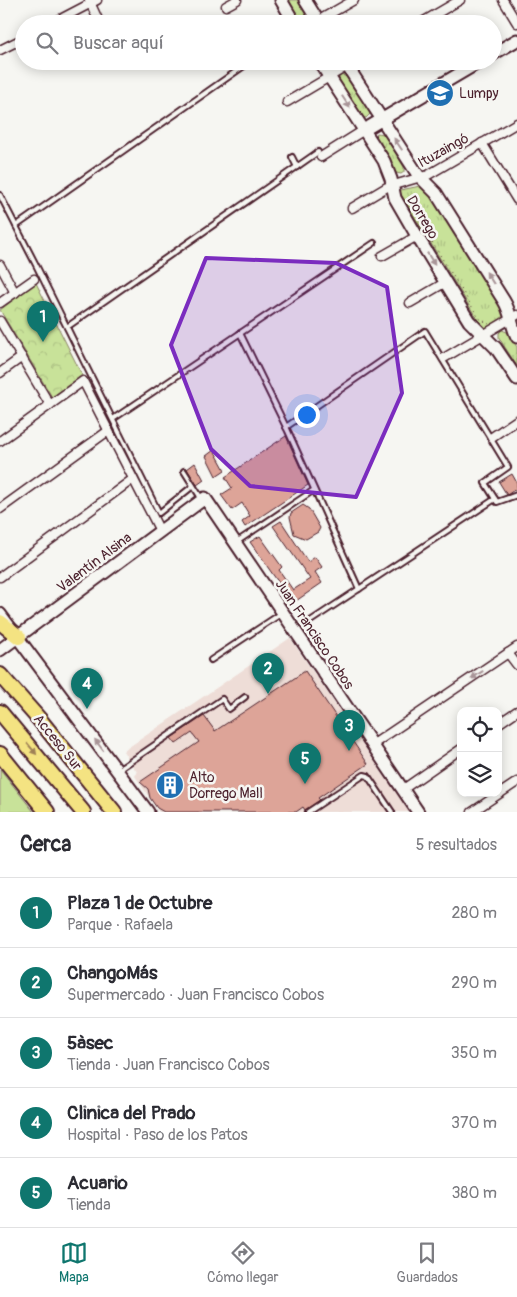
<!DOCTYPE html>
<html lang="es">
<head>
<meta charset="utf-8">
<style>
  :root { --surface:#fff; --page:#f2f2f3; --text:#2b2b33; --muted:#7c7c81; --line:#e1e1e2; --accent:#0f766e }
  body { margin:0; font-family:Pangolin,sans-serif; background:var(--page); color:var(--text) }
  .controls { position:absolute; right:15px; bottom:15px; display:grid; overflow:hidden; border-radius:10px; box-shadow:0 2px 12px #0003 }
  .controls button { width:45px; height:45px; display:grid; place-items:center; padding:0; border:0; border-bottom:1px solid var(--line); background:var(--surface); color:var(--text); font:25px sans-serif }
  .you { position:absolute; left:306px; top:414px; width:18px; height:18px; margin:-12px; border:4px solid #fff; border-radius:50%; background:#1a73e8; box-shadow:0 0 0 8px #1a73e833 }
  .badge { display:grid; place-items:center; width:32px; height:32px; border-radius:50%; background:var(--accent); color:#fff; font-size:16px; font-weight:700 }
  .pin { position:absolute; translate:-50% -41px; filter:drop-shadow(0 1px 2px #0008) }
  .pin::after { content:''; position:absolute; top:26px; width:18px; height:15px; background:inherit; clip-path:polygon(0 0,100% 0,50% 100%) }
  .list { margin:0; padding:0; list-style:none }
  h2 { display:flex; justify-content:space-between; align-items:center; height:65px; margin:0; padding:0 20px; font-size:21px }
  h2 small { font-size:16px; font-weight:400; color:var(--muted) }
  .list li { display:grid; grid-template-columns:32px 1fr auto; gap:15px; align-items:center; box-sizing:border-box; height:70px; padding:0 20px; border-top:1px solid var(--line) }
  .list b { display:block; font-size:19px; white-space:nowrap }
  .list p { margin:0; font-size:16px; white-space:nowrap; color:var(--muted) }
  .list em { font-size:16px; font-style:normal; color:var(--muted) }
  .icon { flex:none; width:28px; height:28px; fill:none; stroke:currentColor; stroke-width:2; stroke-linecap:round; stroke-linejoin:round }
  .map { position:relative; flex:none; width:517px; height:812px; overflow:hidden }
  .search { position:absolute; background:var(--surface); box-shadow:0 2px 12px #0003; left:15px; right:15px; top:15px; height:55px; display:flex; align-items:center; gap:12px; box-sizing:border-box; padding:0 18px; border-radius:28px; color:var(--muted); font-size:19px }
  .sheet { height:415px; background:var(--surface) }
  nav { display:flex; justify-content:space-around; align-items:center; box-sizing:border-box; height:70px; border-top:1px solid var(--line); background:var(--surface); font-size:14px; color:var(--muted) }
  nav a { display:grid; justify-items:center; gap:2px }
  nav .on { color:var(--accent) }
  .map>svg:first-child { display:block }
</style>
</head>
<body>
<div class="map">
<svg width="517" height="812" viewBox="0 0 517 812">
  <defs>
    <pattern id="grass-tufts" width="24" height="20" patternUnits="userSpaceOnUse" patternTransform="scale(1.25)"><rect width="24" height="20" fill="#c8e299"/><path d="M3 7l-1-3M5 7V3M7 7l1-3M15 17l-1-3M17 17v-4M19 17l1-3" fill="none" stroke="#adc184"/></pattern>
    <pattern id="park-crowns" width="20" height="18" patternUnits="userSpaceOnUse" patternTransform="scale(1.25)"><rect width="20" height="18" fill="#c8e299"/><path d="M2 6a3 3 0 1 1 6 0M12 15a3 3 0 1 1 6 0" fill="none" stroke="#adc184"/></pattern>
  </defs>
  <rect width="100%" height="100%" fill="#f6f6f2"/>
  <filter id="ink" filterUnits="userSpaceOnUse"><feTurbulence type="fractalNoise" baseFrequency=".02" numOctaves="2"/><feDisplacementMap in="SourceGraphic" scale="10" xChannelSelector="R" yChannelSelector="G"/><feConvolveMatrix kernelMatrix="1 2 1 2 8 2 1 2 1" color-interpolation-filters="sRGB"/></filter>
  <g filter="url(#ink)">
    <polygon fill="#eeddd7" points="290,638 409,812 159,812 135,776 137,772 123,751"/>
    <g fill="url(#grass-tufts)" stroke="#898062">
      <polygon points="287,0 299,0 308,15 306,19 303,20 299,19"/>
      <polygon points="342,75 347,77 369,111 370,114 366,118 361,117 339,81 339,77"/>
      <polygon points="377,133 384,134 404,167 404,172 401,174 396,173 375,139 375,136"/>
      <polygon points="420,186 427,189 500,302 505,316 488,327 485,328 479,322 400,193 401,190"/>
      <polygon points="502,330 507,332 517,347 517,366 499,338 499,333"/>
    </g>
    <polygon fill="url(#park-crowns)" stroke="#898062" points="36,283 82,375 52,397 0,310"/>
    <polygon fill="#c8e299" stroke="#898062" points="0,769 34,812 0,812"/>
    <g fill="#dda498" stroke="#4a1f2b">
      <polygon points="286,436 308,485 245,527 242,522 250,516 242,503 232,510 221,495 232,488 225,477"/>
      <polygon points="214,450 225,470 216,476 206,456"/>
      <polygon points="195,463 204,480 197,485 187,469"/>
      <polygon points="512,474 517,483 517,488 507,495 499,482"/>
      <polygon points="303,505 309,509 320,528 318,532 306,539 294,534 290,517 291,513"/>
      <polygon points="281,521 308,562 315,557 322,567 315,572 322,583 293,603 250,542 260,536 282,567 279,570 293,590 310,579 273,526"/>
      <polygon points="305,671 368,764 318,798 320,800 305,810 303,807 296,812 164,812 157,808 150,798 148,789 140,782 199,742 192,733 176,744 171,738 204,716 215,731"/>
    </g>
    <g fill="none" stroke-linecap="round" stroke-linejoin="round">
      <g stroke="#4a1f2b" stroke-width="8">
        <g id="lane">
          <polyline points="292,157 297,167"/>
          <polyline points="0,195 37,267 159,513 193,486"/>
          <polyline points="16,226 251,61"/>
          <polyline points="67,327 318,152"/>
          <polyline points="240,333 288,431 359,589"/>
          <polyline points="113,419 374,243"/>
          <polyline points="286,427 425,331 508,467 485,483 497,502 517,495"/>
          <polyline points="184,471 201,498"/>
          <polyline points="238,541 314,490"/>
          <polyline points="306,624 495,499"/>
          <polyline points="211,660 282,613"/>
          <polyline points="118,770 222,699 229,709 245,697"/>
          <polyline points="308,812 364,775 368,776 392,812"/>
        </g>
      </g>
      <g stroke="#4a1f2b" stroke-width="11">
        <g id="street">
          <polyline points="89,0 100,24"/>
          <polyline points="503,0 517,23"/>
          <polyline points="226,6 237,0"/>
          <polyline points="314,23 354,0"/>
          <polyline points="51,24 97,0"/>
          <polyline points="419,24 460,0"/>
          <polyline points="0,50 24,38"/>
          <polyline points="287,102 356,61"/>
          <polyline points="482,143 517,200"/>
          <polyline points="321,157 364,130"/>
          <polyline points="352,208 387,187 428,175 517,123"/>
          <polyline points="382,256 417,236"/>
          <polyline points="0,265 15,293"/>
          <polyline points="0,303 34,279"/>
          <polyline points="410,303 446,282"/>
          <polyline points="0,321 50,405"/>
          <polyline points="444,358 517,315"/>
          <polyline points="0,373 22,357"/>
          <polyline points="492,437 517,420"/>
          <polyline points="0,441 83,381 160,531"/>
          <polyline points="0,509 108,431"/>
          <polyline points="0,577 133,479"/>
          <polyline points="508,653 517,665"/>
          <polyline points="498,724 517,711"/>
          <polyline points="372,745 517,647"/>
          <polyline points="402,790 461,749"/>
          <polyline points="472,812 517,782"/>
        </g>
      </g>
      <g stroke="#4a1f2b" stroke-width="15">
        <g id="secondary">
          <polyline points="281,0 295,24"/>
          <polyline points="305,0 320,24"/>
          <polyline points="493,54 517,40"/>
          <polyline points="319,61 384,161 391,179 395,198 417,236 469,321 496,348 517,379"/>
          <path d="M344 61 418 175 436 193 504 301C511 312 511 325 517 337"/>
          <polyline points="364,130 481,61"/>
          <polyline points="0,614 148,812"/>
          <polyline points="0,650 205,498 418,812"/>
        </g>
      </g>
      <g stroke="#4a1f2b" stroke-width="18">
        <g id="highway">
          <polyline points="0,622 19,637"/>
          <polyline points="0,675 39,719 114,812"/>
          <polyline points="0,712 83,812"/>
          <polyline points="0,754 47,812"/>
        </g>
      </g>
      <polyline stroke="#4a1f2b" stroke-width="1" stroke-dasharray="1 4" stroke-linecap="butt" points="419,221 479,318 489,324"/>
      <use href="#lane" stroke="#f6f6f2" stroke-width="4"/>
      <use href="#street" stroke="#f6f6f2" stroke-width="8"/>
      <use href="#secondary" stroke="#f6f6f2" stroke-width="11"/>
      <use href="#highway" stroke="#f4e382" stroke-width="14"/>
    </g>
    <defs><path id="oneway-solid" d="M-6-.8H1V-3.2L6.5 0L1 3.2V.8H-6Z" transform="scale(1.25)"/></defs>
    <g fill="#a99598">
      <use href="#oneway-solid" transform="translate(346 102) rotate(57)"/>
      <use href="#oneway-solid" transform="translate(398 144) rotate(-124)"/>
      <use href="#oneway-solid" transform="translate(431 259) rotate(58)"/>
      <use href="#oneway-solid" transform="translate(490 278) rotate(-122)"/>
      <use href="#oneway-solid" transform="translate(477 675) rotate(146)"/>
      <use href="#oneway-solid" transform="translate(99 745) rotate(-127)"/>
    </g>
    <use fill="#9f8156" href="#oneway-solid" transform="translate(32 749) rotate(50)"/>
  </g>
  <path fill="#7b2cbf" fill-opacity="0.2" stroke="#7b2cbf" stroke-width="4" stroke-linejoin="round" d="M206 258 336 263 387 287 402 393 356 497 250 486 211 449 171 345Z"/>
  <defs>
    <g id="school-disc" transform="scale(1.4375)"><circle r="9.5" fill="#1f6fb2" stroke="#f6f6f2"/><path d="M0-5L7-2L0 1L-7-2ZM-4 1L0 2.5L4 1V4Q0 6-4 4Z" fill="#fff"/></g>
    <g id="building-disc" transform="scale(1.4375)"><circle r="9.5" fill="#1f6fb2" stroke="#f6f6f2"/><path d="M-4-6H4V6H1V3H-1V6H-4ZM-2.5-4.3h1.7v1.8h-1.7ZM.8-4.3h1.7v1.8H.8ZM-2.5-1h1.7V.8h-1.7ZM.8-1h1.7V.8H.8Z" fill="#fff"/></g>
  </defs>
  <g fill-rule="evenodd">
    <use href="#school-disc" x="440" y="93"/>
    <use href="#building-disc" x="170" y="785"/>
  </g>
  <g text-anchor="middle" stroke-width="5" stroke-linejoin="round" paint-order="stroke">
    <g font-size="14" fill="#4a1f2b" stroke="#f6f6f2" text-anchor="start">
      <text x="459" y="98">Lumpy</text>
      <text x="189" y="782">Alto<tspan x="189" dy="16">Dorrego Mall</tspan></text>
    </g>
    <g font-size="14" fill="#4a1f2b" stroke="#f6f6f2">
      <text transform="translate(443 150) rotate(-29)" y="5">Ituzaingó</text>
      <text transform="translate(423 217) rotate(59)" y="5">Dorrego</text>
      <text transform="translate(94 562) rotate(-37)" y="5">Valentín Alsina</text>
      <text transform="translate(315 634) rotate(56)" y="5">Juan Francisco Cobos</text>
      <text transform="translate(58 742) rotate(51)" y="5">Acceso Sur</text>
    </g>
  </g>
</svg>
<div class="controls">
<button><svg class="icon" aria-label="locate" viewBox="0 0 24 24"><circle cx="12" cy="12" r="6"/><path d="M12 2v4M12 18v4M2 12h4M18 12h4"/></svg></button>
<button><svg class="icon" aria-label="layers" viewBox="0 0 24 24"><path d="M12 4l9 5-9 5-9-5zM3 14l9 5 9-5"/></svg></button>
</div>
<div class="you"></div>
<div class="pin badge" style="left:43px;top:342px">1</div>
<div class="pin badge" style="left:268px;top:694px">2</div>
<div class="pin badge" style="left:349px;top:751px">3</div>
<div class="pin badge" style="left:87px;top:709px">4</div>
<div class="pin badge" style="left:305px;top:784px">5</div>
<div class="search"><svg class="icon" aria-label="search" viewBox="0 0 24 24"><circle cx="10" cy="10" r="6"/><path d="M15 15l6 6"/></svg>Buscar aquí</div>
</div>
<section class="sheet">
<h2>Cerca<small>5 resultados</small></h2>
<ul class="list">
<li><span class="badge">1</span><div><b>Plaza 1 de Octubre</b><p>Parque · Rafaela</p></div><em>280 m</em></li>
<li><span class="badge">2</span><div><b>ChangoMás</b><p>Supermercado · Juan Francisco Cobos</p></div><em>290 m</em></li>
<li><span class="badge">3</span><div><b>5àsec</b><p>Tienda · Juan Francisco Cobos</p></div><em>350 m</em></li>
<li><span class="badge">4</span><div><b>Clinica del Prado</b><p>Hospital · Paso de los Patos</p></div><em>370 m</em></li>
<li><span class="badge">5</span><div><b>Acuario</b><p>Tienda</p></div><em>380 m</em></li>
</ul>
</section>
<nav>
<a class="on"><svg class="icon" aria-label="map" viewBox="0 0 24 24"><path d="M3 6l6-2 6 2 6-2v14l-6 2-6-2-6 2zM9 4v14M15 6v14"/></svg>Mapa</a>
<a><svg class="icon" aria-label="directions" viewBox="0 0 24 24"><path d="M12 3l9 9-9 9-9-9zM9 14v-3h6M13 9l2 2-2 2"/></svg>Cómo llegar</a>
<a><svg class="icon" aria-label="saved" viewBox="0 0 24 24"><path d="M7 4h10v16l-5-4-5 4z"/></svg>Guardados</a>
</nav>
</body>
</html>
